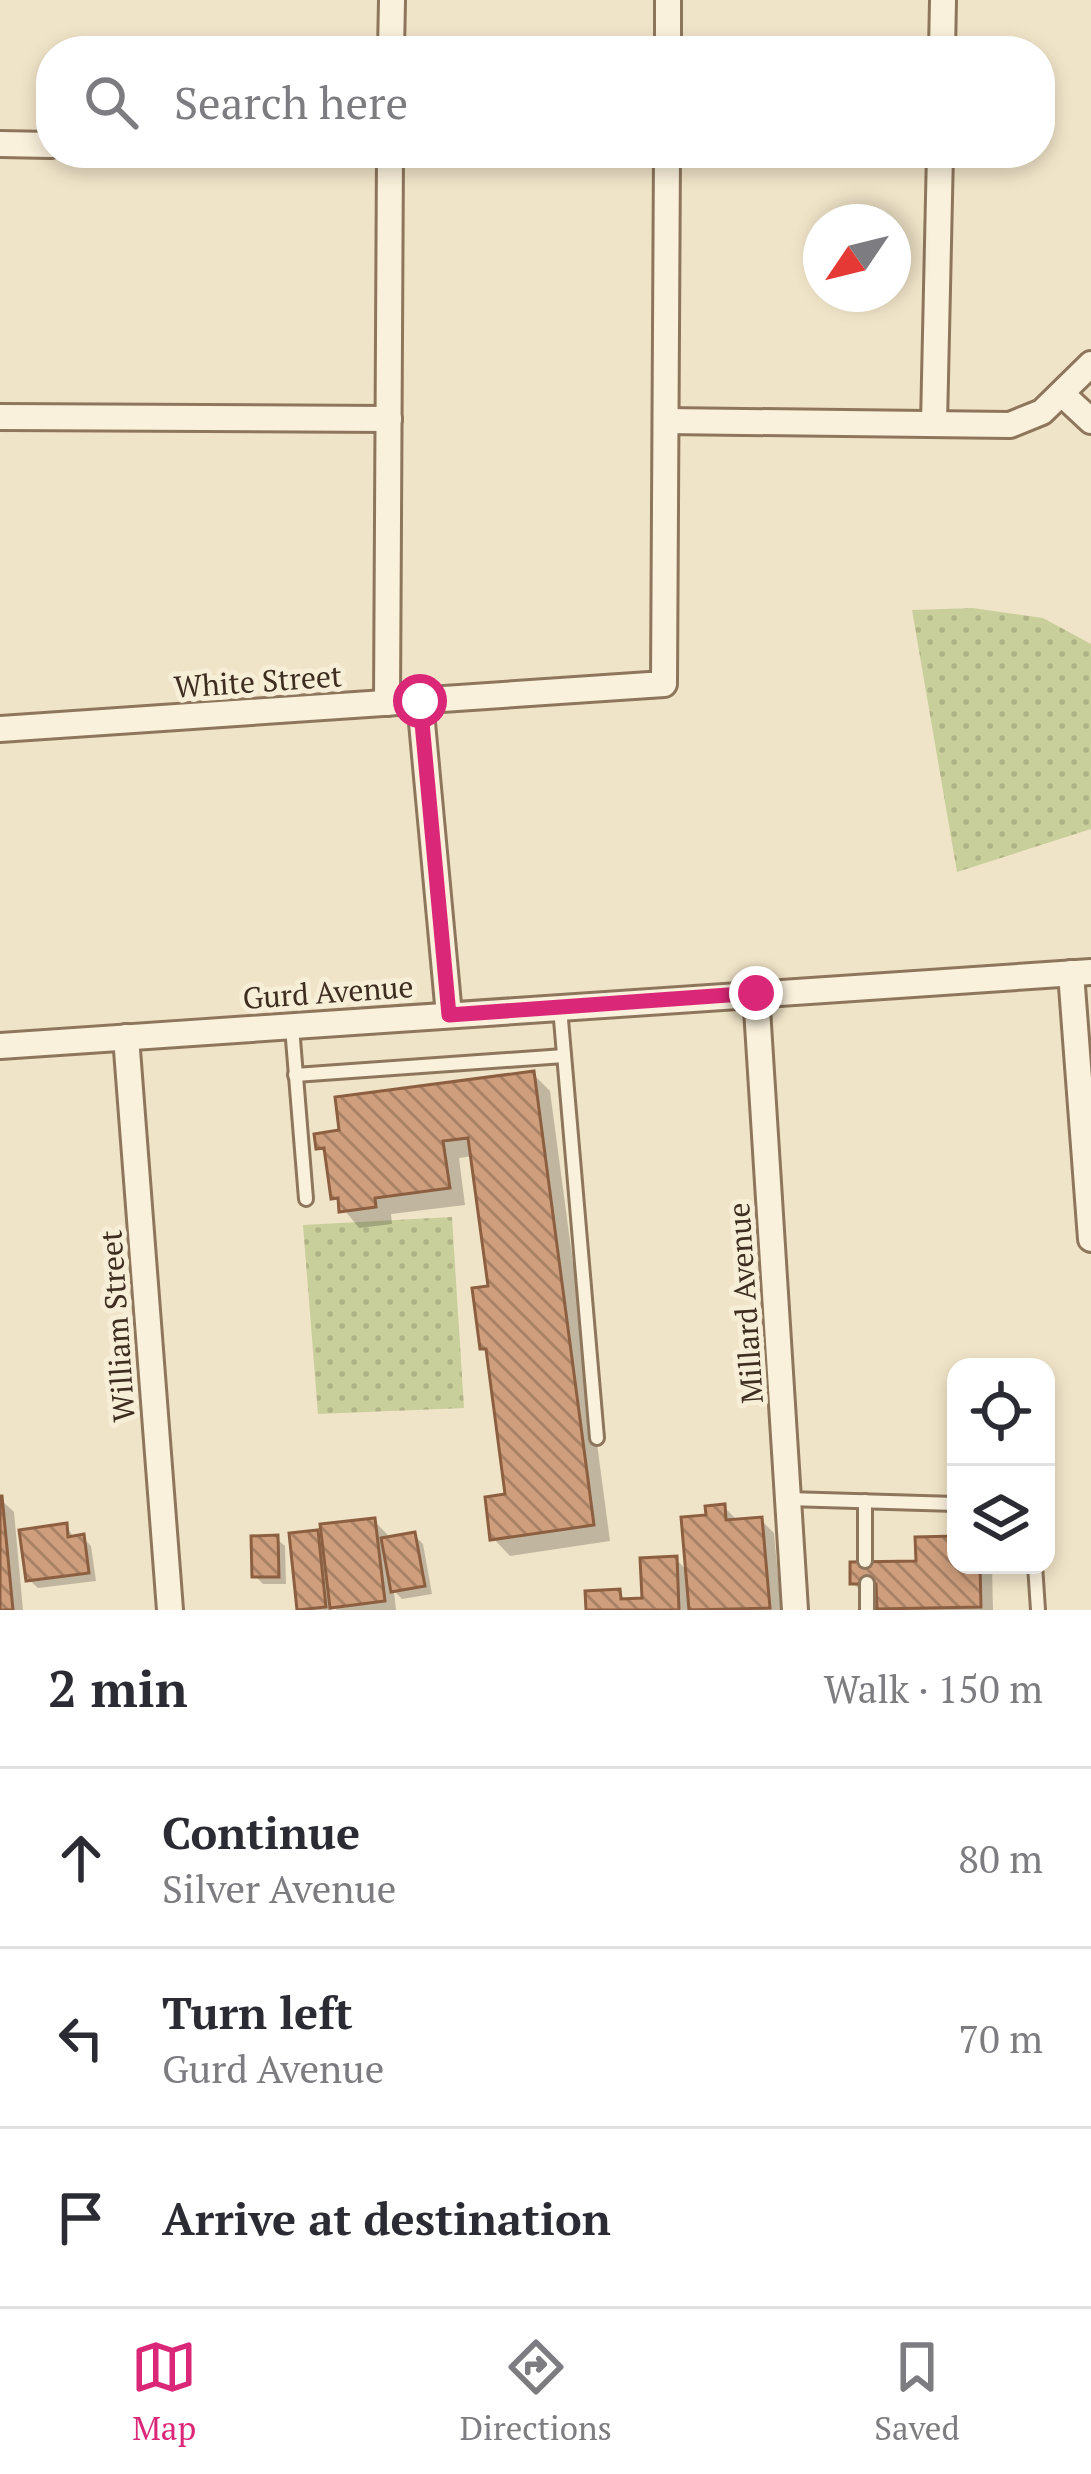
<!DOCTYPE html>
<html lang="en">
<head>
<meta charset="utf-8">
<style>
  :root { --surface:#fff; --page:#f2f2f3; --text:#2b2b33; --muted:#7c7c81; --line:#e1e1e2; --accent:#db2777 }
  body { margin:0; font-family:"PT Serif",serif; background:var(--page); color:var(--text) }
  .controls { position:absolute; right:36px; bottom:36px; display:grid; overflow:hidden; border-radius:24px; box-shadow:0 6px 18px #0003 }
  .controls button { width:108px; height:108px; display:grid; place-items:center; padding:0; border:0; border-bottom:3px solid var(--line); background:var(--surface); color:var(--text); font:60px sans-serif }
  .compass { position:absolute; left:803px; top:204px; width:108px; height:108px; border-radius:50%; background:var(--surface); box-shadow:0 6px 18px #0003; rotate:235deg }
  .stop { position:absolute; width:36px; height:36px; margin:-27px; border:9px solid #db2777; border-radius:50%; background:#fff }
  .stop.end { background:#db2777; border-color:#fff; box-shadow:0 3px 12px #0008 }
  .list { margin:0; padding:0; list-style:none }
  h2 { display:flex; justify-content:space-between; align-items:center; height:156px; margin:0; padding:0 48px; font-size:51px }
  h2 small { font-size:39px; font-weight:400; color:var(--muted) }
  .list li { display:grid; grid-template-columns:78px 1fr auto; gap:36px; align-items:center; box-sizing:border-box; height:180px; padding:0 48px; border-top:3px solid var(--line) }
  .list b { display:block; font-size:45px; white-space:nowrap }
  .list p { margin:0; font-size:39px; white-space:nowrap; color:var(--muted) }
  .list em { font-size:39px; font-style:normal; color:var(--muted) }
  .icon { flex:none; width:66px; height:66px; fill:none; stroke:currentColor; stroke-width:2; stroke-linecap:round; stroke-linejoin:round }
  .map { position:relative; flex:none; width:1091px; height:1610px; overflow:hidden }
  .search { position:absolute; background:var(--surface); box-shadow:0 6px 18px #0003; left:36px; right:36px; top:36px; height:132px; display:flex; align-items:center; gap:30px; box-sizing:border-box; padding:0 42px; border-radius:48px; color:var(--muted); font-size:45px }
  .sheet { height:696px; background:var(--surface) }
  nav { display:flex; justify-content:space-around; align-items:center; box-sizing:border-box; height:168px; border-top:3px solid var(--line); background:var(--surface); font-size:33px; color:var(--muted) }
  nav a { display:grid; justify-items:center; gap:6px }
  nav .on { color:var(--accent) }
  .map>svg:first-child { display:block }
</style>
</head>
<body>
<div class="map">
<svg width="1091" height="1610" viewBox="0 0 1091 1610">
  <defs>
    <pattern id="park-dots" width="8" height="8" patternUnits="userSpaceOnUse" patternTransform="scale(3)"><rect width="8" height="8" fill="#c9cf9b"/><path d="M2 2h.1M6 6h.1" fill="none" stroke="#aeb285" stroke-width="1.8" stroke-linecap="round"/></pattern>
    <pattern id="building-back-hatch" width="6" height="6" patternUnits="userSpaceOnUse" patternTransform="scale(3)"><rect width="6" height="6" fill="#cf9f7d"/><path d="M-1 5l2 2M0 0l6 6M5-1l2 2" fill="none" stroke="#a98266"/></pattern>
  </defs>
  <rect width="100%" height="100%" fill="#f0e4c8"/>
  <g fill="url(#park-dots)">
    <polygon points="973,608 1043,618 1091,644 1091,829 957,872 912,610"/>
    <polygon points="452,1217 464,1408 318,1414 303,1225"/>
  </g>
  <g fill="#0003">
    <polygon points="533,1074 550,1091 610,1541 510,1556 493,1538 508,1497 489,1354 483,1348 491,1288 473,1156 459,1158 465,1205 391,1214 392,1224 359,1228 334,1197 329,1157 319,1148"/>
    <polygon points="0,1499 14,1512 23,1610 0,1610"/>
    <polygon points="724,1507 737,1520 761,1520 774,1533 781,1610 589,1610 619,1593 628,1602 645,1601 676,1559 688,1572 709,1518"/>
    <polygon points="374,1521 387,1534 388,1540 414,1535 423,1544 432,1594 402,1599 394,1591 396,1610 337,1610 331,1605 332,1610 301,1610 317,1533 325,1541"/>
    <polygon points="66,1526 75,1539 83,1538 91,1546 96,1581 38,1588 29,1580"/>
    <polygon points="276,1538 285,1546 286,1584 263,1584 255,1576"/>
    <polygon points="956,1539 956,1565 992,1565 993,1610 882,1610 880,1596 866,1596 853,1583 919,1564"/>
  </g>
  <g fill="url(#building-back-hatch)" stroke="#8d5f41" stroke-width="3">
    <polygon points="534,1071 594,1525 490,1540 485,1497 505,1494 486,1349 480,1349 472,1288 488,1286 468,1138 443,1141 450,1188 375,1198 376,1207 339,1212 338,1198 331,1199 324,1148 316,1149 314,1134 339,1130 335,1097"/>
    <polygon points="0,1496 2,1496 13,1610 0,1610"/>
    <polygon points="725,1504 726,1520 762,1517 770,1608 689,1610 681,1517 706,1515 705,1506"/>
    <polygon points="375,1518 385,1601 330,1608 320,1524"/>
    <polygon points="67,1523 68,1537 84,1534 89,1573 26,1581 19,1530"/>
    <polygon points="318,1530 326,1607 297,1610 289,1533"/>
    <polygon points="415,1532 425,1586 391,1592 381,1538"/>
    <polygon points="278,1535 279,1577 252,1577 251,1536"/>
    <polygon points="956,1536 956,1565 980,1565 981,1607 877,1609 876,1584 850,1584 850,1562 916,1561 915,1537"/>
    <polygon points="677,1556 679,1610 586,1610 585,1591 620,1589 621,1599 642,1598 640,1558"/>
  </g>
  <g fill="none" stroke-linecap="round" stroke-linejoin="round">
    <g stroke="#8d765c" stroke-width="18">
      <g id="service">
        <polyline points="560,1008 597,1438"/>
        <polyline points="292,1027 306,1199"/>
        <polyline points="295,1075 564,1056"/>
        <polyline points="788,1499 956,1504"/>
        <polyline points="865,1501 865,1561"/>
        <polyline points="1035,1565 1038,1610"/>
        <polyline points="867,1583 867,1610"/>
      </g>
    </g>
    <g stroke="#8d765c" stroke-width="30">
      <g id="minor">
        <polyline points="391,51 392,0"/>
        <polyline points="668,51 668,0"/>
        <polyline points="942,51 943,0"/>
        <polyline points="0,144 51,145"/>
        <polyline points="1062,394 1091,421"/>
        <polyline points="0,417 389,419"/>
        <polyline points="666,421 1010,425 1042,412 1091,364"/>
        <polyline points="934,424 940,153"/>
        <polyline points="420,701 449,1015"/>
        <polyline points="387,703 390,153"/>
        <polyline points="0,729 664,684 667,153"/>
        <polyline points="1071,973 1091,1239"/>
        <polyline points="756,993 795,1610"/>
        <polyline points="126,1037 170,1610"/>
        <polyline points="0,1046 1091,972"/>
      </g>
    </g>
    <use href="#service" stroke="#faf1dc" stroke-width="12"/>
    <use href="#minor" stroke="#faf1dc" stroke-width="24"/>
  </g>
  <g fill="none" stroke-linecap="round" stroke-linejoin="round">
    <polyline stroke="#db2777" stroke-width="15" points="420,701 449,1015 756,993"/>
  </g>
  <g text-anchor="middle" stroke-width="10" stroke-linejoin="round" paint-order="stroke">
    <g font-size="30" fill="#3d2e20" stroke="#f7eed8">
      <text transform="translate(258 682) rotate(-4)" y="10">White Street</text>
      <text transform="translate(328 993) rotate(-4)" y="10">Gurd Avenue</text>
      <text transform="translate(746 1303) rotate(-94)" y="10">Millard Avenue</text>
      <text transform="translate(118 1326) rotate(-94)" y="10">William Street</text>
    </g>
  </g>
</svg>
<div class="controls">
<button><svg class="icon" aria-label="locate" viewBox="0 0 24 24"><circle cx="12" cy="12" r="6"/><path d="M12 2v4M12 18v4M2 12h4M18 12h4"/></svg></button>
<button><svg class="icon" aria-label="layers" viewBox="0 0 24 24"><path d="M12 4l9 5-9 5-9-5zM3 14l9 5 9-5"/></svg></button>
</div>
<svg class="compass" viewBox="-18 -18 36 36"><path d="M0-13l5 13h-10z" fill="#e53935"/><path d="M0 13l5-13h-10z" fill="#7c7c81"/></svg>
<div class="stop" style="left:420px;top:701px"></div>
<div class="stop end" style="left:756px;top:993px"></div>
<div class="search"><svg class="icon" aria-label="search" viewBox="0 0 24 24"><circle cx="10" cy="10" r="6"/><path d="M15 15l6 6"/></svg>Search here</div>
</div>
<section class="sheet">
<h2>2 min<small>Walk · 150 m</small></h2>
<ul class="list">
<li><svg class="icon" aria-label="ahead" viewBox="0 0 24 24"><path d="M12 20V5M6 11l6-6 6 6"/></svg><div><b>Continue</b><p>Silver Avenue</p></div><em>80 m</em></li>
<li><svg class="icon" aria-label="left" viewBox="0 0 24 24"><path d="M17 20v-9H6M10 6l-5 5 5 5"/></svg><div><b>Turn left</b><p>Gurd Avenue</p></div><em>70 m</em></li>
<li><svg class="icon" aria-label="arrive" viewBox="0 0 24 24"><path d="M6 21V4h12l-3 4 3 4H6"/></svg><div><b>Arrive at destination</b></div></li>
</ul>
</section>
<nav>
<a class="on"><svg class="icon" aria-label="map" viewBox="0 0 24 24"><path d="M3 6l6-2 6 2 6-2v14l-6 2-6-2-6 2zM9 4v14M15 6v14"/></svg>Map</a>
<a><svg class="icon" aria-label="directions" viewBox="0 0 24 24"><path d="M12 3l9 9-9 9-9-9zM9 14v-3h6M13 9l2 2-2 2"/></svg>Directions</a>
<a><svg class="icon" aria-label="saved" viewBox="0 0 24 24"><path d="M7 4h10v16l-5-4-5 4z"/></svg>Saved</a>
</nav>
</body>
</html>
